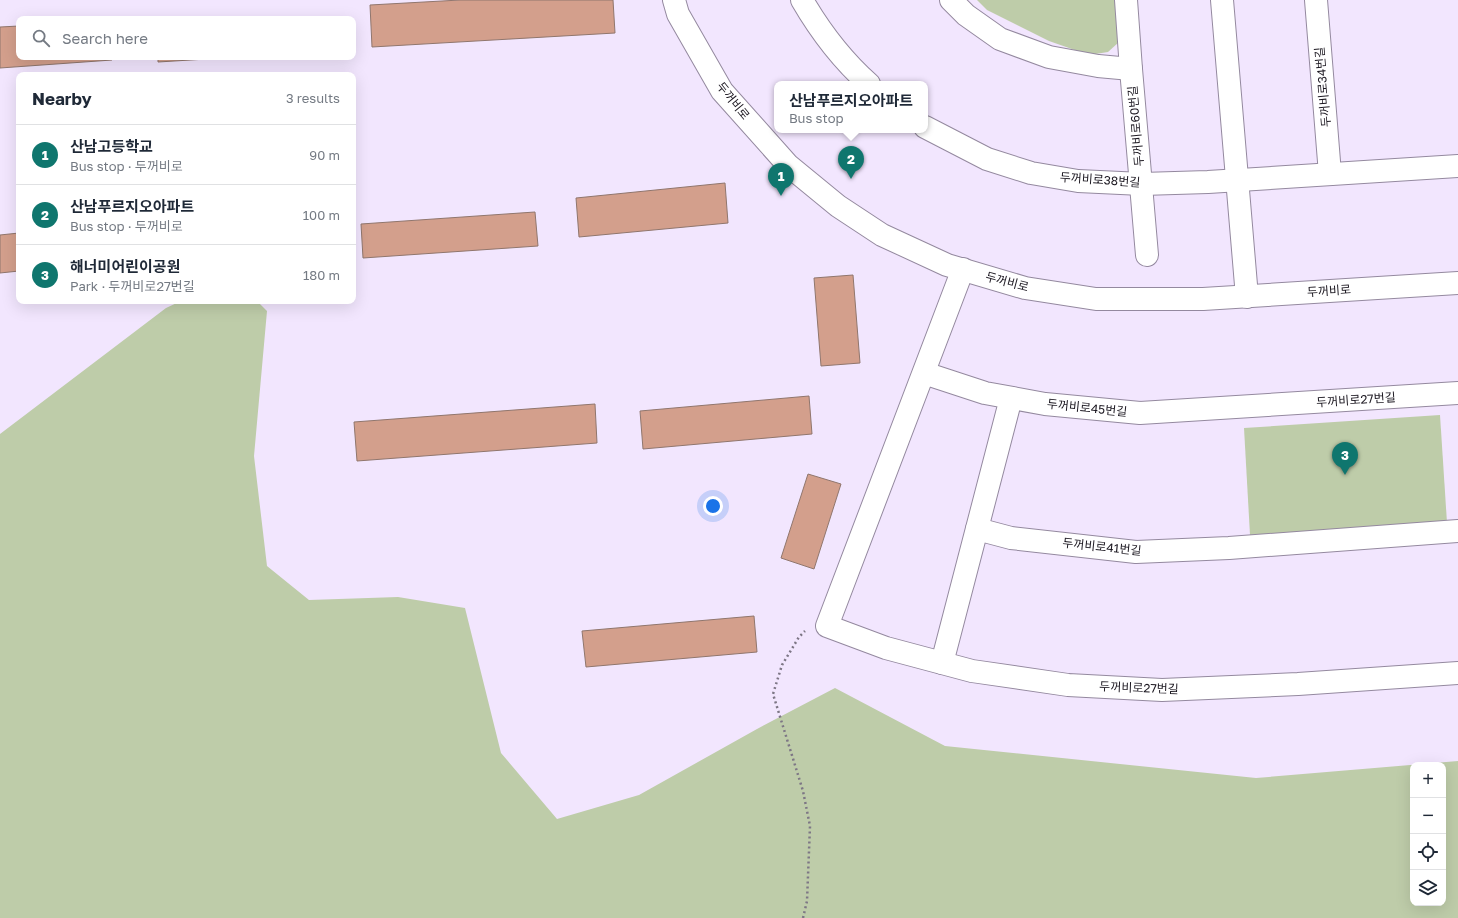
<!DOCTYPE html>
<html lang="en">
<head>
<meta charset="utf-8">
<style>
  :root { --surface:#fff; --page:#f2f2f3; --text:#1f2937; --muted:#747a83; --line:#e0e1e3; --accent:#0f766e }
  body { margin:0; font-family:"Golos Text","Noto Sans KR",sans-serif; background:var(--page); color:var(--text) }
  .controls { position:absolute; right:12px; bottom:12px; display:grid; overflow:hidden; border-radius:8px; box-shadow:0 4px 16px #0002 }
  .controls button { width:36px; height:36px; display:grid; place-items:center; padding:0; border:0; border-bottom:1px solid var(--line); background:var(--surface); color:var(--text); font:20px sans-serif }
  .you { position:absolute; left:713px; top:506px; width:14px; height:14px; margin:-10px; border:3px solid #fff; border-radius:50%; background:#1a73e8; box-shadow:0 0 0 6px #1a73e833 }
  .badge { display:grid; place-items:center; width:26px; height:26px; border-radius:50%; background:var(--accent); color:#fff; font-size:13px; font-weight:700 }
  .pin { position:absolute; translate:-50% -33px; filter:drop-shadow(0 1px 2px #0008) }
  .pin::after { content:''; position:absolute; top:21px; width:14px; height:12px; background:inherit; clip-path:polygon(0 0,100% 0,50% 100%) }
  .popup { position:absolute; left:774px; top:81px; width:154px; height:52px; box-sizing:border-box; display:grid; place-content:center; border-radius:8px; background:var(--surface); filter:drop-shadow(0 1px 3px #0005); font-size:13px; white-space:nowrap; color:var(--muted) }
  .popup b { font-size:15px; color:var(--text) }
  .popup::after { content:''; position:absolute; left:50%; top:100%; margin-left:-8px; border:8px solid transparent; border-top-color:var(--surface) }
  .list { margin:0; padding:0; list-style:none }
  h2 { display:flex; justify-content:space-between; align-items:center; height:52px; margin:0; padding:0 16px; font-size:17px }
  h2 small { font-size:13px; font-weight:400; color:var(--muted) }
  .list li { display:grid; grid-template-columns:26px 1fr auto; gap:12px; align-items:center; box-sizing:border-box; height:60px; padding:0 16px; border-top:1px solid var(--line) }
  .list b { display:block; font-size:15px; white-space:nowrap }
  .list p { margin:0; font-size:13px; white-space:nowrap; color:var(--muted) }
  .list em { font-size:13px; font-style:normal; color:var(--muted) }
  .icon { flex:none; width:22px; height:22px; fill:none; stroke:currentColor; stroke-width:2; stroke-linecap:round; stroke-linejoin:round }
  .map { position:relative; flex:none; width:1458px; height:918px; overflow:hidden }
  .search { position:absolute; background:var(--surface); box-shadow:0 4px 16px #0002; left:16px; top:16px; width:340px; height:44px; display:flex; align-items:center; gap:10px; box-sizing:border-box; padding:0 14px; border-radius:8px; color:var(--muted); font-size:15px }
  .panel { position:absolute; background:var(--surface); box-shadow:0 4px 16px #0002; left:16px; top:72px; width:340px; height:232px; border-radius:8px }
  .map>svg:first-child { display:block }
</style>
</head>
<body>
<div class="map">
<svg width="1458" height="918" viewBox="0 0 1458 918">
  <rect width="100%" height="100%" fill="#f2e6fe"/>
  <g fill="#becca9" fill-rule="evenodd">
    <polygon points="977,0 1117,0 1119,42 1108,52 1089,55 1049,41 987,10"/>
    <path d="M181 301H257L267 311 254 456 267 566 309 600 398 597 465 608 501 753 557 819 639 795 757 729 835 688 945 746 1256 778 1458 761V918H0V434L166 308ZM1413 765H1443V903H1413Z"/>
    <polygon points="1440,415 1447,523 1250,535 1244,428"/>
  </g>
  <g fill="#d39f8c" stroke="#90766d">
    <polygon points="460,0 613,0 615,33 372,47 370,5"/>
    <polygon points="19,26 19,57 112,57 112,60 0,68 0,27"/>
    <polygon points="158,57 239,57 158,62"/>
    <polygon points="725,183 728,223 579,237 576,198"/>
    <polygon points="535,212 538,246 363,258 361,224"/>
    <polygon points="19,233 19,271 0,273 0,235"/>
    <polygon points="853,275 860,363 821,366 814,278"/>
    <polygon points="809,396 812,434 643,449 640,411"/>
    <polygon points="595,404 597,443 357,461 354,422"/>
    <polygon points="808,474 841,484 814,569 781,558"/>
    <polygon points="754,616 757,652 586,667 582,631"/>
  </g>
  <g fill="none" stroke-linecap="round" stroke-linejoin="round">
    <g stroke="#94899f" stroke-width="24">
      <g id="street">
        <polyline points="674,0 678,14 722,91 788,165 838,206 882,235 947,265 1025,288 1096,299 1203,299 1458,283"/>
        <path d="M802 0C820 31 842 60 869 84"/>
        <polyline points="951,0 966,15 1000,39 1049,57 1098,66 1131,69"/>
        <polyline points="1126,0 1131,69 1147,255"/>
        <polyline points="1222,0 1247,297"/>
        <polyline points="1316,0 1330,174"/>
        <polyline points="925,127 987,159 1031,173 1078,181 1142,184 1208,182 1458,166"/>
        <polyline points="963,269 827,626 886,648 972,671 1068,685 1162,690 1298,684 1458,673"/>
        <polyline points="924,373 985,393 1045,404 1140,413 1458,393"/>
        <polyline points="977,529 1011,538 1136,552 1229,548 1458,531"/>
        <polyline points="942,663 1011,398"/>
      </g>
    </g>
    <polyline stroke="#7d7685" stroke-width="2.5" stroke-dasharray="2 3" stroke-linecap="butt" points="803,918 807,901 810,826 803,791 773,694 782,665 799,637 805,631"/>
    <use href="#street" stroke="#fff" stroke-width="22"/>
  </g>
  <g text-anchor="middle" stroke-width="3" stroke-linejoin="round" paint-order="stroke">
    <g font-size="12" fill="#1a161f" stroke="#fff">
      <text transform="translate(1323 87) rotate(-95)" y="4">두꺼비로34번길</text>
      <text transform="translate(733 101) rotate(51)" y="4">두꺼비로</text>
      <text transform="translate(1136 126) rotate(-95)" y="4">두꺼비로60번길</text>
      <text transform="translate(1100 180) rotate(4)" y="4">두꺼비로38번길</text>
      <text transform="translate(1007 282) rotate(15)" y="4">두꺼비로</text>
      <text transform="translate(1329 291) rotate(-4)" y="4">두꺼비로</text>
      <text transform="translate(1356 400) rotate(-4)" y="4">두꺼비로27번길</text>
      <text transform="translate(1087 408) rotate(6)" y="4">두꺼비로45번길</text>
      <text transform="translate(1102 547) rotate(6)" y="4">두꺼비로41번길</text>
      <text transform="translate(1139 688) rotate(2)" y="4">두꺼비로27번길</text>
    </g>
  </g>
</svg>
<div class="controls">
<button>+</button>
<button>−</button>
<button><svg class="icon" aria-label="locate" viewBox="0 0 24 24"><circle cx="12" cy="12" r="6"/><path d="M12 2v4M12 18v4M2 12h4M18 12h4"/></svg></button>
<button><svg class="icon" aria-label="layers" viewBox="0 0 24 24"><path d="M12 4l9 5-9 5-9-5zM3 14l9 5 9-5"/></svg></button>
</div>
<div class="you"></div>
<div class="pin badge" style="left:781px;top:196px">1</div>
<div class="pin badge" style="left:851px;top:179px">2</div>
<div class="popup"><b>산남푸르지오아파트</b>Bus stop</div>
<div class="pin badge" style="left:1345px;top:475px">3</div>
<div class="search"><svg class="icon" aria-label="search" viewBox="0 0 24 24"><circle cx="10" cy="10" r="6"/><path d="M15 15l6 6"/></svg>Search here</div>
<section class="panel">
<h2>Nearby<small>3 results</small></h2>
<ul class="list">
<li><span class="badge">1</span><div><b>산남고등학교</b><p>Bus stop · 두꺼비로</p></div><em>90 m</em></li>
<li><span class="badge">2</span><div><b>산남푸르지오아파트</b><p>Bus stop · 두꺼비로</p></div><em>100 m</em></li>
<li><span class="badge">3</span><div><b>해너미어린이공원</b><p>Park · 두꺼비로27번길</p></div><em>180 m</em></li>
</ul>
</section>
</div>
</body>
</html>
